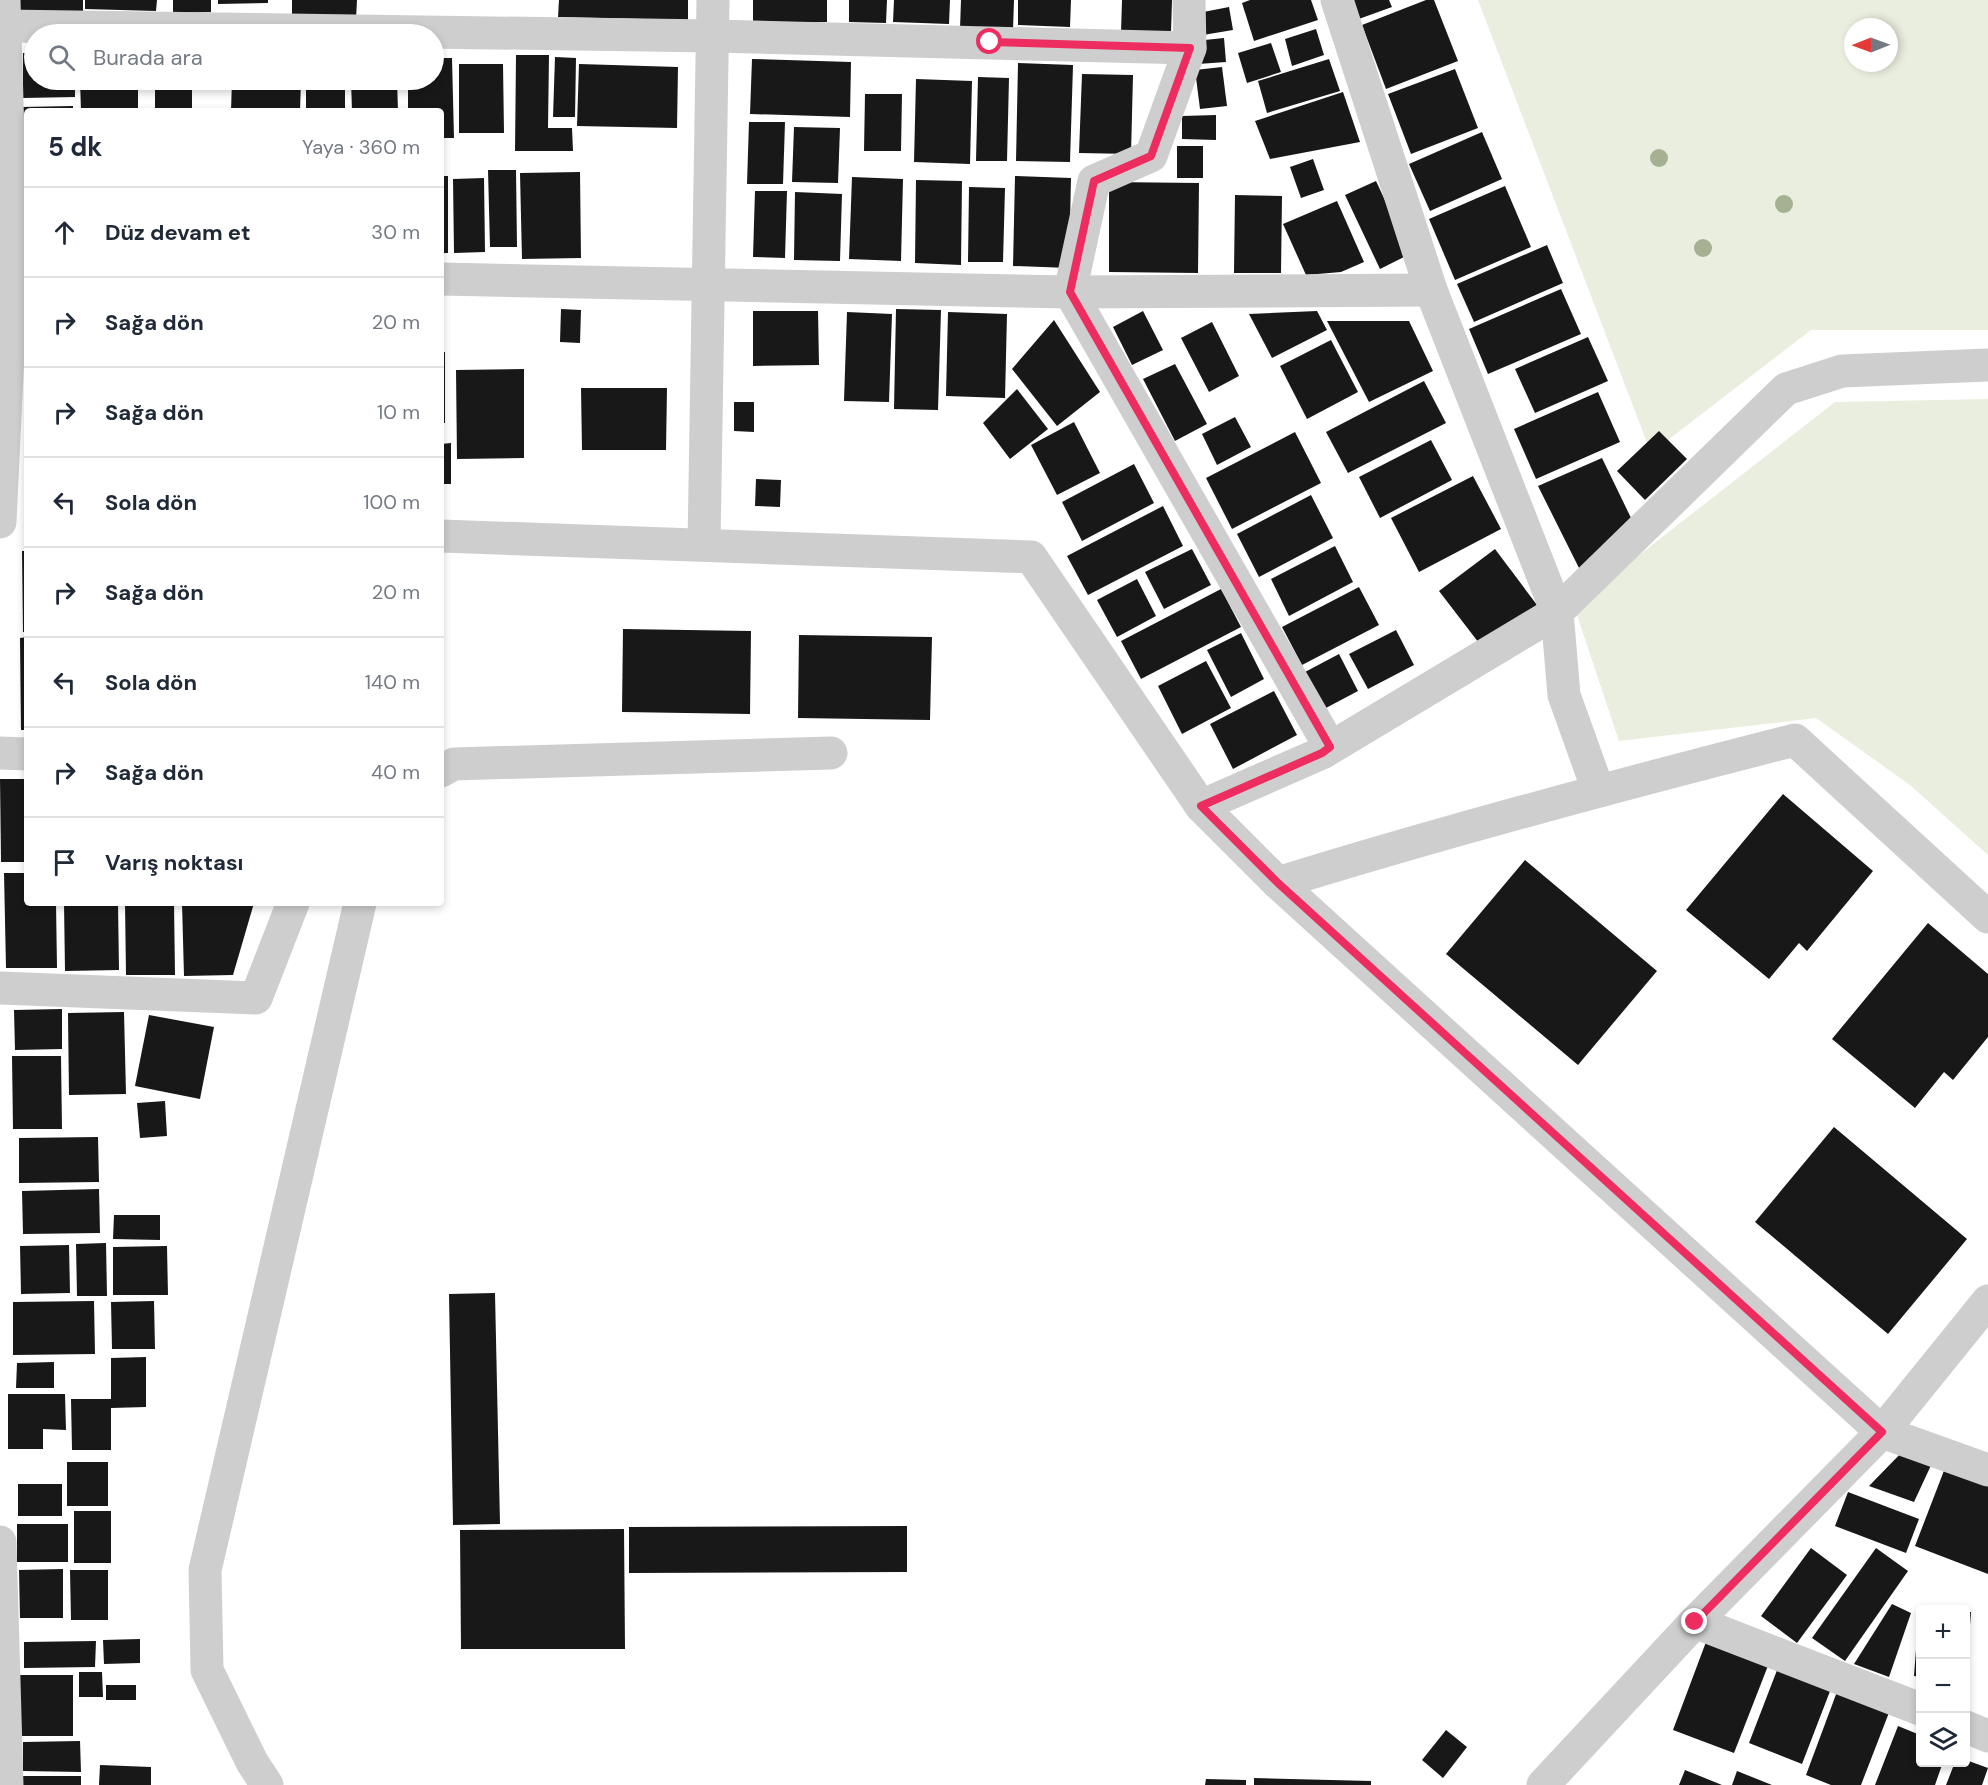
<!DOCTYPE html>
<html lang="tr">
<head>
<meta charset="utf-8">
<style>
  :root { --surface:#fff; --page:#f6f6f7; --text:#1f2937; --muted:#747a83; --line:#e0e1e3 }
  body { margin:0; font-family:"DM Sans",sans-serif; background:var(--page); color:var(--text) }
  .controls { position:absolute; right:18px; bottom:18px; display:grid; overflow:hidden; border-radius:6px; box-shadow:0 3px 9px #0003 }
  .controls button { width:54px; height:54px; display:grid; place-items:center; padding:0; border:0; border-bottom:2px solid var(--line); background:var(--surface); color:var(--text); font:30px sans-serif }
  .compass { position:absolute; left:1844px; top:18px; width:54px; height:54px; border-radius:50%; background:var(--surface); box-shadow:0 3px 9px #0003; rotate:269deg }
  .stop { position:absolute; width:18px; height:18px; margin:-14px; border:4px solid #ed2d60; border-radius:50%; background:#fff }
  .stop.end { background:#ed2d60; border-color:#fff; box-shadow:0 2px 6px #0008 }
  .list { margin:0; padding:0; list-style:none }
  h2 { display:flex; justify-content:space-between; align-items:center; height:78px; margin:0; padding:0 24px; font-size:26px }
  h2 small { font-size:20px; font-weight:400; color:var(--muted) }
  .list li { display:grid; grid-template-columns:39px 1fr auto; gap:18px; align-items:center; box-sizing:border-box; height:90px; padding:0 24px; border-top:2px solid var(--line) }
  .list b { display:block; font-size:22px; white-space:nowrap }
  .list em { font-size:20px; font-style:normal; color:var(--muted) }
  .icon { flex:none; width:33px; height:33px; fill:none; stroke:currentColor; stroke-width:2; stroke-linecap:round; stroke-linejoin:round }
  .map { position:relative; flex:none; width:1988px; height:1785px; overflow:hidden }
  .search { position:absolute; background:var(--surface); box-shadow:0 3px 9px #0003; left:24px; top:24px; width:420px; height:66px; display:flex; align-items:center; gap:15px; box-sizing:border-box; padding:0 21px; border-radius:33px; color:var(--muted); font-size:22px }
  .panel { position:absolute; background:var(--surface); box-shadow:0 3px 9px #0003; left:24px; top:108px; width:420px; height:798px; border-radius:6px }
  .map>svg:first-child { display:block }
</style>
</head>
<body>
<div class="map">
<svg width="1988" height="1785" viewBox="0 0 1988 1785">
  <rect width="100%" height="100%" fill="#fff"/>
  <g fill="#eaeede" fill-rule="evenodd">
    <path d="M1478 0H1988V330H1811L1651 453ZM1853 27H1889V63H1853Z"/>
    <polygon points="1988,399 1988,855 1910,785 1816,718 1619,741 1574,606 1835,402"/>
  </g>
  <g fill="#181818">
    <polygon points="20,0 83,0 83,11 20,12"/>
    <polygon points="85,0 157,0 156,11 85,9"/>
    <polygon points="173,0 211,0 211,12 173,13"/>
    <polygon points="218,0 268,0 268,3 218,4"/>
    <polygon points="292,0 357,0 356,19 292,18"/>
    <polygon points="559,0 688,0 688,20 558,17"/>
    <polygon points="753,0 827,0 827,22 753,24"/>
    <polygon points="849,0 887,0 886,23 849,22"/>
    <polygon points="894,0 950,0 949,24 893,22"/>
    <polygon points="961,0 1014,0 1013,30 960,29"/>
    <polygon points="1018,0 1071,0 1070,27 1018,25"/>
    <polygon points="1122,0 1172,0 1171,33 1121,32"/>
    <polygon points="1250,0 1311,0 1318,20 1254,41 1242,3"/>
    <polygon points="1349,0 1389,0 1392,7 1356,20"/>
    <polygon points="1426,0 1434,0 1458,61 1386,89 1362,25"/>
    <polygon points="1229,7 1233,30 1197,36 1193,14"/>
    <polygon points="1316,29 1324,55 1292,66 1285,39"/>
    <polygon points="1224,38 1226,62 1198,64 1195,41"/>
    <polygon points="1271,43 1281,72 1247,83 1238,53"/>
    <polygon points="23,53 34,53 34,80 75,80 75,97 23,98"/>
    <polygon points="516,55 549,55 548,128 572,128 573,151 515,151"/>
    <polygon points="555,57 576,58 575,117 553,117"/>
    <polygon points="434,58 452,58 454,138 441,138 441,111 408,111 408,80 434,80"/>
    <polygon points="752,59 851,62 850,117 750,114"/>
    <polygon points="1329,59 1340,91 1267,113 1258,81"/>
    <polygon points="1018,63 1073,65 1070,162 1016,161"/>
    <polygon points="459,64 503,64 504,133 459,133"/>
    <polygon points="579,64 678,67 677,128 577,126"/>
    <polygon points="1222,67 1227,106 1200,109 1195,70"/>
    <polygon points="1455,69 1478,128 1411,154 1388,94"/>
    <polygon points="1082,74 1133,75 1131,154 1079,153"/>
    <polygon points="978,77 1009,78 1007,161 976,161"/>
    <polygon points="916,79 972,81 970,164 914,162"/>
    <polygon points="80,80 138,80 138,111 81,111"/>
    <rect x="155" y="80" width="37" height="31"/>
    <polygon points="232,80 301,80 300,111 231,111"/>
    <rect x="306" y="80" width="39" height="31"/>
    <polygon points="351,80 397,80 398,111 352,111"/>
    <polygon points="1343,92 1360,142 1270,159 1255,121"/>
    <polygon points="865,94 902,94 901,151 864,151"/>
    <polygon points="73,106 73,111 27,111 27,154 23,154 22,107"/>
    <polygon points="1216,115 1216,140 1182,139 1182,116"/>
    <polygon points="749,122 785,122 783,184 747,184"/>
    <polygon points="794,127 840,128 838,183 792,182"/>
    <polygon points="1482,132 1502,179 1430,211 1409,164"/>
    <rect x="1177" y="146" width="26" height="32"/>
    <polygon points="1313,159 1324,190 1301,198 1290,167"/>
    <polygon points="488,170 516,170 517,247 490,247"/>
    <polygon points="580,172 581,258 522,259 520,173"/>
    <rect x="441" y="176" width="7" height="77"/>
    <polygon points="1015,176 1071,178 1069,268 1013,266"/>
    <polygon points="852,177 903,179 901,261 849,259"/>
    <polygon points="484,178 485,252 454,253 453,179"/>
    <polygon points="916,180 962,181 961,265 915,263"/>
    <polygon points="1376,181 1410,254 1380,269 1345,195"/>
    <polygon points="1109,182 1199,183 1198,273 1109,272"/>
    <polygon points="1505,186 1531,247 1455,280 1429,219"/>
    <polygon points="969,187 1005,188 1003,262 968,262"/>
    <polygon points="755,191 787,191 785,258 753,257"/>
    <polygon points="795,192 842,194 840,261 794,260"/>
    <polygon points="1235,195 1282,196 1281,273 1234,273"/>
    <polygon points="1337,201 1364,262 1341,272 1306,275 1283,224"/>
    <polygon points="1547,245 1563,283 1474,322 1457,284"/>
    <polygon points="1561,289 1581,334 1488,374 1469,329"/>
    <polygon points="561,309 581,310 580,343 560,342"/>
    <polygon points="896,309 941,310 938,410 894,409"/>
    <polygon points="753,311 818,311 819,365 753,366"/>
    <polygon points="1143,311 1163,350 1132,365 1113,327"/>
    <polygon points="1317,311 1327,330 1272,358 1249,314"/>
    <polygon points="847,312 892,314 889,402 844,401"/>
    <polygon points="948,312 1007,314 1005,398 946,396"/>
    <polygon points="1054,320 1100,392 1057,426 1012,369"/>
    <polygon points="1327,321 1409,321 1433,371 1369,402"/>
    <polygon points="1212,322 1239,376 1209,392 1181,338"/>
    <polygon points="1588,337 1608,381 1535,413 1515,369"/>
    <polygon points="1331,340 1358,392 1307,419 1280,366"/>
    <rect x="441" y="352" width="4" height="71"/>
    <polygon points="1175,364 1207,424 1175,441 1143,379"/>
    <polygon points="524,369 524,458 457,459 456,370"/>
    <polygon points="1424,381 1446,423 1348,473 1326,432"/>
    <polygon points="581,388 667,388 666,450 582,450"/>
    <polygon points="1017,389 1048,429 1010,459 983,423"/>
    <polygon points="1598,392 1620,442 1536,479 1514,429"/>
    <polygon points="24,395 27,395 27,465 25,465"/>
    <polygon points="734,402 754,402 754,432 734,431"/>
    <polygon points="1235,417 1251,447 1217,465 1202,434"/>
    <polygon points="1074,422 1100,473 1057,495 1031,445"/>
    <polygon points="1659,431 1687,459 1645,500 1617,471"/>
    <polygon points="1295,432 1321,483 1232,529 1206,478"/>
    <polygon points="1431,440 1452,480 1380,518 1359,477"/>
    <polygon points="451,443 451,484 441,484 441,444"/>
    <polygon points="1602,458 1632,520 1581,572 1538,486"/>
    <polygon points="1134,464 1154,503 1082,541 1062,502"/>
    <polygon points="1473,476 1501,529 1419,572 1391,518"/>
    <polygon points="756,479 781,480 780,507 755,506"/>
    <polygon points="1311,495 1333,538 1259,577 1237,534"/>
    <polygon points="1163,506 1183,546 1088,595 1067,556"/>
    <polygon points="1335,546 1353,582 1289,616 1271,579"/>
    <polygon points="1192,549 1211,585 1164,609 1145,572"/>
    <polygon points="1495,549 1537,605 1482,647 1439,591"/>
    <polygon points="22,551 27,551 27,632 23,632"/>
    <polygon points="1137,579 1156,616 1117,637 1097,600"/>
    <polygon points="1359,587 1379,625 1302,665 1282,627"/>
    <polygon points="1221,589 1241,627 1141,679 1121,641"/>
    <polygon points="623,629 751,631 750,714 622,712"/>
    <polygon points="1396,630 1414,665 1368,689 1349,654"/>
    <polygon points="1241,633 1264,679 1231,697 1207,650"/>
    <polygon points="799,635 932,637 930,720 798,718"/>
    <polygon points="27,637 27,730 21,730 20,638"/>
    <polygon points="1339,654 1358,691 1324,709 1305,672"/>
    <polygon points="1206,661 1231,708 1182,734 1158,686"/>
    <polygon points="1274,691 1297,735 1233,769 1210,724"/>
    <polygon points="0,779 27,779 27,862 1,862"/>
    <polygon points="1783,794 1873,871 1807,951 1799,943 1769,979 1686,910"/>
    <polygon points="1525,860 1657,971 1578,1065 1446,954"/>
    <polygon points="4,873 27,873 27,903 56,903 57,968 6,968"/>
    <polygon points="64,903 118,903 119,970 65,971"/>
    <polygon points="125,903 174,903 175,975 126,975"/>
    <polygon points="182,903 254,903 233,975 184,976"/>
    <polygon points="1928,923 1988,974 1988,1037 1953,1080 1944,1072 1915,1108 1832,1039"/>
    <polygon points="62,1009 62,1049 15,1050 14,1010"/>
    <polygon points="124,1012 126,1094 69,1095 68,1013"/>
    <polygon points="149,1015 214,1027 200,1099 135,1086"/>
    <polygon points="12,1056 61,1056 62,1129 13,1129"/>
    <polygon points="165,1101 167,1136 140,1138 137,1103"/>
    <polygon points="1834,1127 1967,1239 1888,1334 1755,1222"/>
    <polygon points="98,1137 99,1182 19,1183 19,1138"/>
    <polygon points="99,1189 100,1233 23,1234 22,1191"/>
    <polygon points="114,1215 160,1215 160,1240 113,1239"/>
    <polygon points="106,1243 107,1296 77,1296 76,1244"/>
    <polygon points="69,1245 70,1293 21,1294 20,1246"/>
    <polygon points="167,1246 168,1295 113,1295 113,1247"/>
    <polygon points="495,1293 500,1524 453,1525 449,1294"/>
    <polygon points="94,1301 95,1354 13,1355 13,1302"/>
    <polygon points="154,1301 155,1349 112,1349 111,1302"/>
    <polygon points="146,1357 146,1407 111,1408 111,1450 72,1450 71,1399 111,1399 111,1358"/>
    <polygon points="54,1362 54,1388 16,1388 17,1363"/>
    <polygon points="8,1394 65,1394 66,1430 43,1429 43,1449 8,1449"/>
    <polygon points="1906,1448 1933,1461 1914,1502 1869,1486"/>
    <rect x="67" y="1462" width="41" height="44"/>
    <polygon points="1945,1468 1988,1484 1988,1574 1915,1546"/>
    <rect x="18" y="1484" width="44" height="32"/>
    <polygon points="1848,1492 1919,1519 1906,1553 1835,1526"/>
    <rect x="74" y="1511" width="37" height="52"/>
    <rect x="17" y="1524" width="51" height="38"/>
    <polygon points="907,1526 907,1572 629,1573 629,1527"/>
    <polygon points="624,1529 625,1649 461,1649 460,1530"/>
    <polygon points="1811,1548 1847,1575 1797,1643 1761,1616"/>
    <polygon points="1876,1548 1908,1571 1845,1661 1812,1638"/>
    <polygon points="63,1569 63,1618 20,1618 19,1570"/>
    <polygon points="70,1570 108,1570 108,1620 71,1620"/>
    <polygon points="1892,1604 1911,1613 1889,1677 1854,1664"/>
    <polygon points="1919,1610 1920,1610 1920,1677 1914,1676"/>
    <polygon points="1966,1612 1971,1612 1967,1664 1966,1664"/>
    <polygon points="1709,1634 1771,1658 1734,1753 1673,1730"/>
    <polygon points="140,1639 140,1663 104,1664 103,1640"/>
    <polygon points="96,1641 95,1667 24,1668 24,1642"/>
    <polygon points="1779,1665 1832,1686 1802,1764 1749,1743"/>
    <polygon points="79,1672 102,1672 103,1697 79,1697"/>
    <rect x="20" y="1675" width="53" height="61"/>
    <rect x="106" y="1685" width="30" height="15"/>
    <polygon points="1838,1689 1890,1710 1861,1785 1831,1785 1806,1775"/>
    <polygon points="1898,1726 1920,1735 1920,1762 1943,1762 1935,1785 1875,1785"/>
    <polygon points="1446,1730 1467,1747 1443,1778 1422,1760"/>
    <polygon points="80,1741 81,1772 23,1771 23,1742"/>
    <polygon points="1966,1760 1988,1768 1982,1785 1946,1785 1955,1762 1966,1762"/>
    <polygon points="100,1765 151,1767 151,1785 99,1785"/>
    <polygon points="1685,1770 1722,1785 1679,1785"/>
    <polygon points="1737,1771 1772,1785 1732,1785"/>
    <rect x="22" y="1776" width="59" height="9"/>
    <polygon points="1254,1778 1371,1781 1371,1785 1254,1785"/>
    <polygon points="1206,1779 1246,1780 1246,1785 1205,1785"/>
  </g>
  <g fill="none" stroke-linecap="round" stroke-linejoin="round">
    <g stroke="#cecece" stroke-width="33">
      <polyline points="1189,0 1190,48 1151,156 1094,181 1070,292 1330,747"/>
      <polyline points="1337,0 1431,290 1557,612 1564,695 1598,790"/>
      <polyline points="4,26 713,36 1190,48"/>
      <polyline points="441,279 1070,292 1431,290"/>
      <polyline points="0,522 12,269 4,0"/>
      <polyline points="441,536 1031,557 1201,806 1278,883 1882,1432 1988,1470"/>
      <polyline points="704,545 713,0"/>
      <polyline points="0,753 27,754"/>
      <polyline points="441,771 454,764 831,753"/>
      <polyline points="1201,806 1322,753 1557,612 1786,389 1842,371 1988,365"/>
      <path d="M1278 883C1449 830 1622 784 1795 740L1988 917"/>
      <polyline points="0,988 256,998 293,903"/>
      <polyline points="0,1542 7,1785"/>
      <polyline points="1695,1622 1920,1709"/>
      <polyline points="1966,1727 1988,1736"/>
      <polyline points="267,1785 252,1762 207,1670 205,1570 360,903"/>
      <polyline points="1543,1785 1695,1622 1882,1432 1988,1301"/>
    </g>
  </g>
  <g fill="#a6b093">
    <circle cx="1659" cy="158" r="9"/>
    <circle cx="1784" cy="204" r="9"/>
    <circle cx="1703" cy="248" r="9"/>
  </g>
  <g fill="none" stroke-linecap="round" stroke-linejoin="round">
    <polyline stroke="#ed2d60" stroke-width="8" points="990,42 1190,48 1151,156 1094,181 1070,292 1330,747 1322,753 1201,806 1278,883 1882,1432 1695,1622"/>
  </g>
</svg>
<div class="controls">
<button>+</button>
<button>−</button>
<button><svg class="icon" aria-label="layers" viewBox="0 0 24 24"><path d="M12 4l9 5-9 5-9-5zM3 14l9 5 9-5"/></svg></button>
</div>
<svg class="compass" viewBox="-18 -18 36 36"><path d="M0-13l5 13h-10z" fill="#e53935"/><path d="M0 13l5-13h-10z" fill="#747a83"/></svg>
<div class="stop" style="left:990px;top:42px"></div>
<div class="stop end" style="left:1695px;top:1622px"></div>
<div class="search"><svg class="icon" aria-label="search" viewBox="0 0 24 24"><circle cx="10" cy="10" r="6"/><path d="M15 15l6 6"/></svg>Burada ara</div>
<section class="panel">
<h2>5 dk<small>Yaya · 360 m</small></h2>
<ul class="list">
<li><svg class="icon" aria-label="ahead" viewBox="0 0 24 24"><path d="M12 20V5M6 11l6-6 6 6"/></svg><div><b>Düz devam et</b></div><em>30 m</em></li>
<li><svg class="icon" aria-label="right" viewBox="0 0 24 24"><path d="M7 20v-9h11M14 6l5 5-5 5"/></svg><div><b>Sağa dön</b></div><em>20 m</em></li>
<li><svg class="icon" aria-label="right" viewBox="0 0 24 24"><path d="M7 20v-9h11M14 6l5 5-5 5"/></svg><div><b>Sağa dön</b></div><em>10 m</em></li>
<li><svg class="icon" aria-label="left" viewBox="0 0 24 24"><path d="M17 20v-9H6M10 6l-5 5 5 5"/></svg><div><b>Sola dön</b></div><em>100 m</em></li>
<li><svg class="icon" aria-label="right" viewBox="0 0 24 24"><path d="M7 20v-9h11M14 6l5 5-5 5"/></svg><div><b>Sağa dön</b></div><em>20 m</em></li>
<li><svg class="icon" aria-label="left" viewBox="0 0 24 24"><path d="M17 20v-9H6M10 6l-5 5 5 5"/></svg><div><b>Sola dön</b></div><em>140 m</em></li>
<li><svg class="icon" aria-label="right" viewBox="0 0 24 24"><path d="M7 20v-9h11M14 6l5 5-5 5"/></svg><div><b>Sağa dön</b></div><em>40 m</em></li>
<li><svg class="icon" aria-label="arrive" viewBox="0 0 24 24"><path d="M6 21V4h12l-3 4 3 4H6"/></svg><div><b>Varış noktası</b></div></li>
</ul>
</section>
</div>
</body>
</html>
